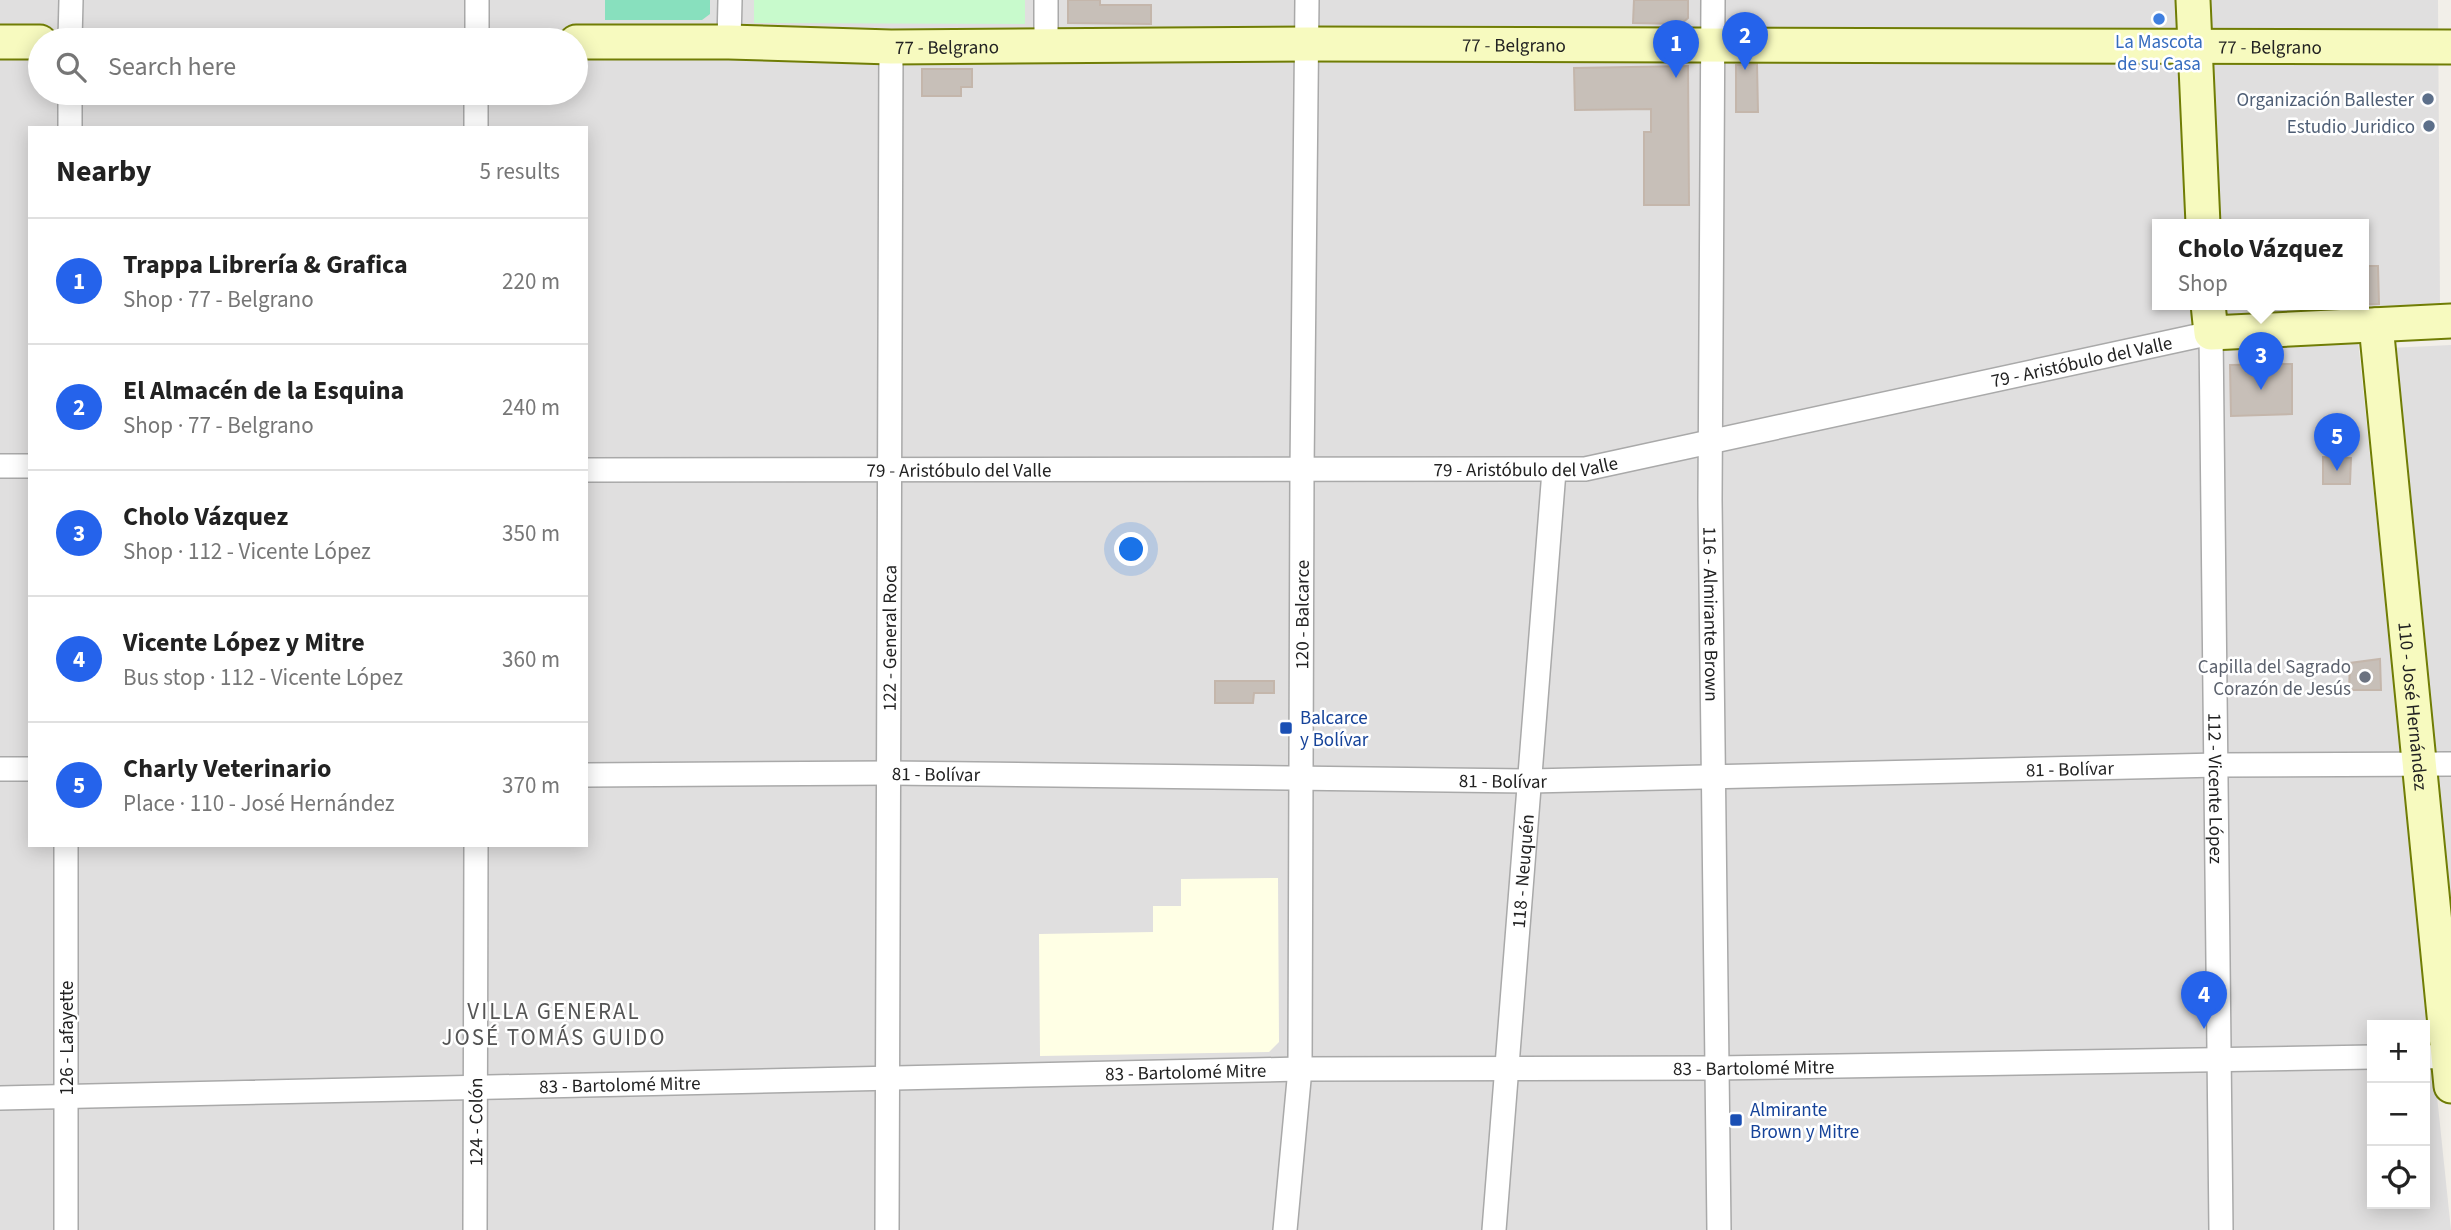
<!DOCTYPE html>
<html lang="en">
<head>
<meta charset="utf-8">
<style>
  :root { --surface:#fff; --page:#f6f6f6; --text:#222; --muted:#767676; --line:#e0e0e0; --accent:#2563eb }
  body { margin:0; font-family:"Source Sans 3",sans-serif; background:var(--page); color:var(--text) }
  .controls { position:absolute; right:21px; bottom:21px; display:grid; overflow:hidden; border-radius:0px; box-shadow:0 4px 18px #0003 }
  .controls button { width:63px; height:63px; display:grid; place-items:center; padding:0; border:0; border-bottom:2px solid var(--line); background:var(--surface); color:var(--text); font:35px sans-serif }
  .you { position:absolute; left:1132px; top:550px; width:24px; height:24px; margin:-18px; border:5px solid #fff; border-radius:50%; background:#1a73e8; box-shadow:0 0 0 10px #1a73e833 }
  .badge { display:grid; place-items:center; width:46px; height:46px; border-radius:50%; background:var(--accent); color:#fff; font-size:23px; font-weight:700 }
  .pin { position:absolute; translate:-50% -58px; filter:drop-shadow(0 2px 4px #0008) }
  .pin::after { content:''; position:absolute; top:37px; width:24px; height:21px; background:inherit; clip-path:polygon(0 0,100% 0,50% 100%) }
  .popup { position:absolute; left:2152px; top:219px; width:217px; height:91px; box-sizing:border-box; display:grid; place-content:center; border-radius:0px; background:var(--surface); filter:drop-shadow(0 2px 5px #0005); font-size:23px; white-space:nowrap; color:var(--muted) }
  .popup b { font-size:26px; color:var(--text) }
  .popup::after { content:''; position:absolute; left:50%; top:100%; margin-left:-14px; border:14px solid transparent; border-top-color:var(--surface) }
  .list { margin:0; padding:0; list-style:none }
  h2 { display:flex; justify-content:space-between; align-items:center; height:91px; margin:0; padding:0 28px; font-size:30px }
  h2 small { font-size:23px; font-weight:400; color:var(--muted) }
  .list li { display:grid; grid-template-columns:46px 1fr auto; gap:21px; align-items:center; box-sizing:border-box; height:126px; padding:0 28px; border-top:2px solid var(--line) }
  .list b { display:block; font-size:26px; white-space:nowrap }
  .list p { margin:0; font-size:23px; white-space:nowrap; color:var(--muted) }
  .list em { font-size:23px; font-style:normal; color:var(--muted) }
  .icon { flex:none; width:38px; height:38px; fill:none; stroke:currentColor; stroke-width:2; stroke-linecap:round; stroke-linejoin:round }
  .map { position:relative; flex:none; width:2451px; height:1230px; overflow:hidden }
  .search { position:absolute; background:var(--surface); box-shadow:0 4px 18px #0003; left:28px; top:28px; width:560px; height:77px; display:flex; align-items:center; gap:18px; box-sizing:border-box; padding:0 24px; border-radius:38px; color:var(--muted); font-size:26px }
  .panel { position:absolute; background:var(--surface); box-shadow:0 4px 18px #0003; left:28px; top:126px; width:560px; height:721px; border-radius:0px }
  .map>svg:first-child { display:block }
</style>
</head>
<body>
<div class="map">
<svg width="2451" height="1230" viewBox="0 0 2451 1230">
  <rect width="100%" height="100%" fill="#f2efe9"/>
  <g fill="#e0dfdf" fill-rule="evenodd">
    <path d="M0 0H2438L2440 303 2355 312 2451 1230H0ZM40 40H576V93H40ZM30 128H586V845H30ZM2158 224H2364V304H2158ZM2372 1025H2425V1204H2372Z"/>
    <polygon points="2451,345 2451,902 2389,348"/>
  </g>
  <polygon fill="#ffffe5" points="1278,878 1279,1042 1269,1052 1040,1056 1039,934 1153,932 1153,906 1181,906 1181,879"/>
  <polygon fill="#c8facc" points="754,0 1025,0 1025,24 754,23"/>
  <polygon fill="#88e0be" points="605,0 710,0 710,14 702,20 605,20"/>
  <g fill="#c7bfb8" stroke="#c4b6ab" stroke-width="2">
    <polygon points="1068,0 1100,0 1100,5 1151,5 1151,24 1068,23"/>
    <polygon points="1634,0 1688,0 1688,18 1681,24 1633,23"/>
    <polygon points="1757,64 1758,112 1736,112 1736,65"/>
    <polygon points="1688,66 1689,205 1644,205 1644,132 1651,132 1651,109 1575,110 1574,68"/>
    <polygon points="922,69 972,69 972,87 961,87 961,96 922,96"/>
    <polygon points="2364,266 2378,266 2379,304 2342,305 2364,304"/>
    <polygon points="2292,364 2292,414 2231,416 2230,365"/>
    <polygon points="2323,457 2351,458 2350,484 2323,484"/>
    <polygon points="2380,659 2381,690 2349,690 2350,663"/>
    <polygon points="1215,681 1274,681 1274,693 1254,693 1253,703 1215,703"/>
  </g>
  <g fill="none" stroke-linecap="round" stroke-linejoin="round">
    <g stroke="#a9a9a9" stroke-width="26">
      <g id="street">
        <polyline points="1046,0 1046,46"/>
        <path id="s1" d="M1713 0 1710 500 1719 1230"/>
        <polyline points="70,40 71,0"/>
        <polyline points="477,40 477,0"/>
        <polyline points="729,42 730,0"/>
        <polyline points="70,128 70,93"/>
        <polyline points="476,128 476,93"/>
        <polyline points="0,466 30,466"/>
        <path id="s2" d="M586 470 1585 469 2211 333 2221 1230"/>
        <polyline points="0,769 30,769"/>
        <path id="s3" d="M586 775 891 773 1531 781 2218 765 2451 764"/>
        <polyline points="2425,1057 2451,1056"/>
        <path id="s4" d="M0 1098 1300 1069 1717 1068 2372 1057"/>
        <polyline points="66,1230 66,845"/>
        <path id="s5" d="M475 1230 476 845"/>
        <path id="s6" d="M887 1230 891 47"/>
        <path id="s7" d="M1285 1230 1300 1069 1302 470 1307 0"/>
        <path id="s8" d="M1494 1230 1554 471"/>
      </g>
    </g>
    <g stroke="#707d05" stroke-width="37">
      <g id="secondary">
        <polyline points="2193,0 2203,224"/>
        <polyline points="0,42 40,42"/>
        <path id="s9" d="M576 42H729L891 47 1307 44 2451 47"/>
        <polyline points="2208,304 2211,333 2451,321"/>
        <path id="s10" d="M2376 325 2451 1086"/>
      </g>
    </g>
    <use href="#street" stroke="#fff" stroke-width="23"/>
    <use href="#secondary" stroke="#f7fabf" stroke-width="33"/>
  </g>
  <circle fill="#3f7fe0" stroke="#fff" stroke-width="2.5" cx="2159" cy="19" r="7"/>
  <g fill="#5c6f8a" stroke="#fff" stroke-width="2.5">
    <circle cx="2428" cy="99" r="7"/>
    <circle cx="2429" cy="126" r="7"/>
  </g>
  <circle fill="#6b7280" stroke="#fff" stroke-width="2.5" cx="2365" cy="677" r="7"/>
  <g fill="#1a4fb4" stroke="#fff" stroke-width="2.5">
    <rect x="1279" y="721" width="14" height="14" rx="3.5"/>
    <rect x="1729" y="1113" width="14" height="14" rx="3.5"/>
  </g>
  <g text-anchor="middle" stroke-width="5" stroke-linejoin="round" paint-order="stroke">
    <g font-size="19" fill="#366cbe" stroke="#fff">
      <text x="2159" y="48">La Mascota<tspan x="2159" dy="22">de su Casa</tspan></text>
    </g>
    <g font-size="19" fill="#222" stroke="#fff">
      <text dy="7" stroke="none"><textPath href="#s9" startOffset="938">77 - Belgrano</textPath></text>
      <text dy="7" stroke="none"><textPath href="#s9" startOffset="371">77 - Belgrano</textPath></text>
      <text dy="7" stroke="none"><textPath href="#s9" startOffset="1694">77 - Belgrano</textPath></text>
      <text dy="7" stroke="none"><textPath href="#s2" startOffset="1507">79 - Aristóbulo del Valle</textPath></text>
      <text dy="7" stroke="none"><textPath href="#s2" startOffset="940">79 - Aristóbulo del Valle</textPath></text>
      <text dy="7" stroke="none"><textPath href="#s2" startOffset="373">79 - Aristóbulo del Valle</textPath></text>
      <text dy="7" stroke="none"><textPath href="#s7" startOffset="616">120 - Balcarce</textPath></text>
      <text dy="7" stroke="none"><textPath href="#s1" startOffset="614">116 - Almirante Brown</textPath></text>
      <text dy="7" stroke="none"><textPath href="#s6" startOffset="592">122 - General Roca</textPath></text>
      <text dy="7" stroke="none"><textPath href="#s10" startOffset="383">110 - José Hernández</textPath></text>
      <text dy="7" stroke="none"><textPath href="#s3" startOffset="1484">81 - Bolívar</textPath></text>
      <text dy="7" stroke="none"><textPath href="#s3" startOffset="350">81 - Bolívar</textPath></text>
      <text dy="7" stroke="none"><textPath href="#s3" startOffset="917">81 - Bolívar</textPath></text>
      <text dy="7" stroke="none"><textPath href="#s2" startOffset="2095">112 - Vicente López</textPath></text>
      <text dy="7" stroke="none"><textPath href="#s8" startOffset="360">118 - Neuquén</textPath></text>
      <text transform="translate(66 1038) rotate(-90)" y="7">126 - Lafayette</text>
      <text dy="7" stroke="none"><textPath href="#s4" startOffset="1754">83 - Bartolomé Mitre</textPath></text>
      <text dy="7" stroke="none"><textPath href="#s4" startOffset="1186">83 - Bartolomé Mitre</textPath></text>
      <text dy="7" stroke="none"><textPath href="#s4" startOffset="620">83 - Bartolomé Mitre</textPath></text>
      <text dy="7" stroke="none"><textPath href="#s5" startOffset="108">124 - Colón</textPath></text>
    </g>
    <g font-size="19" fill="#4e5e75" stroke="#fff" text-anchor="end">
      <text x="2414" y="106">Organización Ballester</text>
      <text x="2415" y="133">Estudio Juridico</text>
    </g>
    <g font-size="19" fill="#5b616d" stroke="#fff" text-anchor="end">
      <text x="2351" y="673">Capilla del Sagrado<tspan x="2351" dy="22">Corazón de Jesús</tspan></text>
    </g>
    <g font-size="19" fill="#164399" stroke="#fff" text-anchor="start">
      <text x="1300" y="724">Balcarce<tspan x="1300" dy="22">y Bolívar</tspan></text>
      <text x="1750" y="1116">Almirante<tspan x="1750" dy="22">Brown y Mitre</tspan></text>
    </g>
    <g font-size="23" letter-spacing="2" fill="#555" stroke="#fff">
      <text x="554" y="1019">VILLA GENERAL<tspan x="554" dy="26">JOSÉ TOMÁS GUIDO</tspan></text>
    </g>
  </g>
</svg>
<div class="controls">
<button>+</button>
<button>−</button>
<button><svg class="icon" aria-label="locate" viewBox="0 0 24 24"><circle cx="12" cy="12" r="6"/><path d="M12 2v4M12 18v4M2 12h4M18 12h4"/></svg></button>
</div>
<div class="you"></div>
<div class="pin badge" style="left:1676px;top:78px">1</div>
<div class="pin badge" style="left:1745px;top:70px">2</div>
<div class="pin badge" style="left:2261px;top:390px">3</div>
<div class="popup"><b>Cholo Vázquez</b>Shop</div>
<div class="pin badge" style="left:2204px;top:1029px">4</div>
<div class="pin badge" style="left:2337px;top:471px">5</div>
<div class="search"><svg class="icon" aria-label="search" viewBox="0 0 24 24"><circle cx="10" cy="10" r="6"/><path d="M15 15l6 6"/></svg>Search here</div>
<section class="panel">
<h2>Nearby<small>5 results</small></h2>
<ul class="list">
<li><span class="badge">1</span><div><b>Trappa Librería &amp; Grafica</b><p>Shop · 77 - Belgrano</p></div><em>220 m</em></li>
<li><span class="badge">2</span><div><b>El Almacén de la Esquina</b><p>Shop · 77 - Belgrano</p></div><em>240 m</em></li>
<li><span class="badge">3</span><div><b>Cholo Vázquez</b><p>Shop · 112 - Vicente López</p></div><em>350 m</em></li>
<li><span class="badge">4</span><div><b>Vicente López y Mitre</b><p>Bus stop · 112 - Vicente López</p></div><em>360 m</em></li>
<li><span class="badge">5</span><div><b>Charly Veterinario</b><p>Place · 110 - José Hernández</p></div><em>370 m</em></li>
</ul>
</section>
</div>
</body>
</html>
